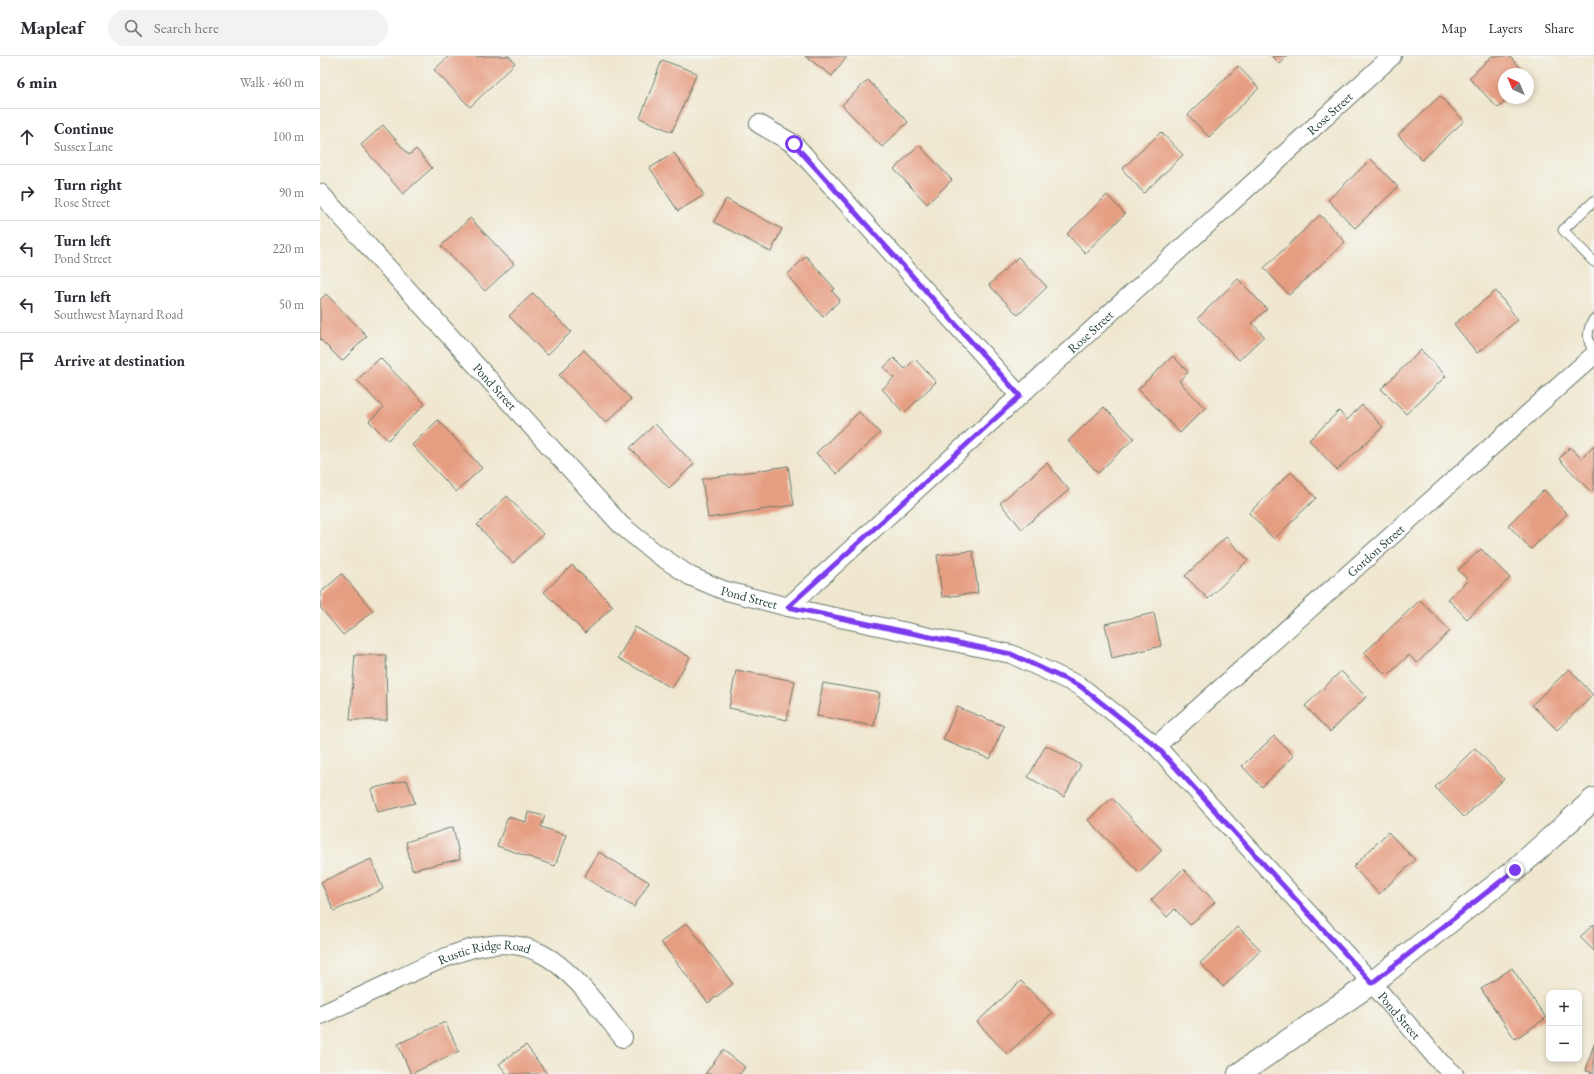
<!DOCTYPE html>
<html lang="en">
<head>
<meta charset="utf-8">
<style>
  :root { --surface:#fff; --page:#f2f2f3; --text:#2b2b33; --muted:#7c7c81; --line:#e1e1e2 }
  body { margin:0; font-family:"EB Garamond",serif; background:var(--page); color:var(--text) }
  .controls { position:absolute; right:12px; bottom:12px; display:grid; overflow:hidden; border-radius:8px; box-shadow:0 2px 6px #0003 }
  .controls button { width:36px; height:36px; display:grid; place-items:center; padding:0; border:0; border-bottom:1px solid var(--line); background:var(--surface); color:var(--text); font:20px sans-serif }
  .compass { position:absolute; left:1178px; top:12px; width:36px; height:36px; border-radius:50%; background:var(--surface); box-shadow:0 2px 6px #0003; rotate:316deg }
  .stop { position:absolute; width:12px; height:12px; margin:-9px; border:3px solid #7c3aed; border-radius:50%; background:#fff }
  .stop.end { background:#7c3aed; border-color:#fff; box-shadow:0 1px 4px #0008 }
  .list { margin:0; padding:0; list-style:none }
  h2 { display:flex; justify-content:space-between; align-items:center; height:52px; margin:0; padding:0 16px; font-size:17px }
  h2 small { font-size:13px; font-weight:400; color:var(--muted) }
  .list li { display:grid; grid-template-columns:26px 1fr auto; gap:12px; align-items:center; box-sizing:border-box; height:56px; padding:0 16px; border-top:1px solid var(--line) }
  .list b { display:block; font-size:15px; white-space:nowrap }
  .list p { margin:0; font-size:13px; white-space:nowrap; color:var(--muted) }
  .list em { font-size:13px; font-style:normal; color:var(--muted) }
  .icon { flex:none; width:22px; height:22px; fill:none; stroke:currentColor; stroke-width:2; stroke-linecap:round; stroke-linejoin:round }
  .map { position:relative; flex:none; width:1274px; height:1018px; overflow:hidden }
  header { display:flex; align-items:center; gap:24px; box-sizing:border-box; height:56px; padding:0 20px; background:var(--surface); border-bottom:1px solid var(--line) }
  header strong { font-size:19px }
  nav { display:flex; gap:22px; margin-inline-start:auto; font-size:14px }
  .search { width:280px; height:36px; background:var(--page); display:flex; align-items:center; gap:10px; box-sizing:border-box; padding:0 14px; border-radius:22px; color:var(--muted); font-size:15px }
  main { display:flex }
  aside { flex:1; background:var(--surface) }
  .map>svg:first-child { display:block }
</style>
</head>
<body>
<header>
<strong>Mapleaf</strong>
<div class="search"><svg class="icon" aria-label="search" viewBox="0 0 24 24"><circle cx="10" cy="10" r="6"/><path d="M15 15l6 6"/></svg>Search here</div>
<nav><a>Map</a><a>Layers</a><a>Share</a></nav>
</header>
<main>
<aside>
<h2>6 min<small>Walk · 460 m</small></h2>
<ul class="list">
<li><svg class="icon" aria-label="ahead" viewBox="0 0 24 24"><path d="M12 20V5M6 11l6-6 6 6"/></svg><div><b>Continue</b><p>Sussex Lane</p></div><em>100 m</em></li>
<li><svg class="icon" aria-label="right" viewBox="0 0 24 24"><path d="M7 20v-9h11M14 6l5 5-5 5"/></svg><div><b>Turn right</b><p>Rose Street</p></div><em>90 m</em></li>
<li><svg class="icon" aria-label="left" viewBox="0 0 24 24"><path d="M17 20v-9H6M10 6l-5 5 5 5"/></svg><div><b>Turn left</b><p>Pond Street</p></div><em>220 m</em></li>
<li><svg class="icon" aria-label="left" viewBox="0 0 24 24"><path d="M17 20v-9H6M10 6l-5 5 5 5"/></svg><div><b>Turn left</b><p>Southwest Maynard Road</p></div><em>50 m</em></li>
<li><svg class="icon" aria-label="arrive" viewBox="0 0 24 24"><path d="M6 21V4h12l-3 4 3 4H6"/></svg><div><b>Arrive at destination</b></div></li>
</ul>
</aside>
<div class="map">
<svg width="1274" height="1018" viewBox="0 0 1274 1018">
  <rect width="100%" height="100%" fill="#f6f6f2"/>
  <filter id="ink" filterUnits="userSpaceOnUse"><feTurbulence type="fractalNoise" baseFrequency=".025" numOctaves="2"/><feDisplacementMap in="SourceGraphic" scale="8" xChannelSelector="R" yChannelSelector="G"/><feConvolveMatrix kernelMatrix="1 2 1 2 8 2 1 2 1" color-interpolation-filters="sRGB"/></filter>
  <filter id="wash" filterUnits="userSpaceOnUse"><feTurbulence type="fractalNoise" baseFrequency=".012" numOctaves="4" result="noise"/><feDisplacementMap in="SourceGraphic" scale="16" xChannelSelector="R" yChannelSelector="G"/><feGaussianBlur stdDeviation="0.9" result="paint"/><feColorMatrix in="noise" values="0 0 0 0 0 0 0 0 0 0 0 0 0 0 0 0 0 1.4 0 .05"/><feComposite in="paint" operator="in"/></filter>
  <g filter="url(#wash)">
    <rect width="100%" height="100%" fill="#efe7cf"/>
    <g id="blocks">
      <g fill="#e69e82">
        <polygon points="129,0 155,0 157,2 159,0 189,0 195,7 150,51 114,14"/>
        <polygon points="485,0 527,0 512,20"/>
        <polygon points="952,0 968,0 960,8"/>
        <polygon points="1172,0 1189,0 1207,18 1184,18 1184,42 1189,42 1178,52 1149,22"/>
        <polygon points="342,4 377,17 352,76 320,62"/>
        <polygon points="918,10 939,32 889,81 868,59"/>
        <polygon points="548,24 588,66 562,91 522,49"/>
        <polygon points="1120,40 1144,65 1102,104 1078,79"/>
        <polygon points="63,69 89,99 96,93 112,112 83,138 41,89"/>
        <polygon points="841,76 863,99 824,137 802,113"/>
        <polygon points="599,89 632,124 607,148 574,113"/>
        <polygon points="354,97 384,139 358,155 330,112"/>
        <polygon points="1051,103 1078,131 1035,172 1008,144"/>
        <polygon points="787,139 805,158 765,197 747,178"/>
        <polygon points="406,143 462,173 451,196 394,166"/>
        <polygon points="1000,159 1025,186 969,239 944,212"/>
        <polygon points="150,162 194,208 165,235 121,190"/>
        <polygon points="486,200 515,233 512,235 520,244 503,261 467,219"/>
        <polygon points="698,201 727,231 698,259 669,229"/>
        <polygon points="918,223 947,253 932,267 944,280 919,304 878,262"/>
        <polygon points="1176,235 1198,264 1157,297 1134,268"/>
        <polygon points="213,237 251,276 227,299 189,260"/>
        <polygon points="6,238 47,280 22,305 0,283 0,244"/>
        <polygon points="264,294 311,343 286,367 239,319"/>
        <polygon points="1101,294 1126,320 1086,358 1061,333"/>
        <polygon points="853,300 868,316 859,325 885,352 860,377 818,333"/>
        <polygon points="60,302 105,348 68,384 49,365 63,352 37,324"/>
        <polygon points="574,302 585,313 595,303 616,326 584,357 562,333 574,322 564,311"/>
        <polygon points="1042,349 1063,371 1017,414 989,384 1019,355 1027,364"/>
        <polygon points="784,351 814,382 778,417 748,385"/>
        <polygon points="539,356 560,377 517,418 496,397"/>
        <polygon points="118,364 162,412 136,436 92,389"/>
        <polygon points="335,368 374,408 349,432 310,392"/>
        <polygon points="1274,389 1274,433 1271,436 1239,403 1250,391 1261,402"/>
        <polygon points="727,407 749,434 702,473 680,447"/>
        <polygon points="468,410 474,449 388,462 382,423"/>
        <polygon points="971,416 996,442 954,483 929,457"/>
        <polygon points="1224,434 1247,458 1211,493 1188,469"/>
        <polygon points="187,440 223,478 193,507 157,469"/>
        <polygon points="906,481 928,504 888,543 865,520"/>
        <polygon points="1161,493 1190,522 1147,563 1128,543 1148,524 1138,514"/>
        <polygon points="653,495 658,537 622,541 617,499"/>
        <polygon points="252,509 293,550 265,577 224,536"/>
        <polygon points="22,518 53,555 23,579 0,551 0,537"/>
        <polygon points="1100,544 1130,575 1097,607 1089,599 1067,620 1044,597"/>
        <polygon points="834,557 841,590 792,602 785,568"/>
        <polygon points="315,571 370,601 352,632 298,602"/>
        <polygon points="35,599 66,599 67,664 30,664"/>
        <polygon points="1249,613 1273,639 1237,674 1212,649"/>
        <polygon points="416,614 475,625 467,664 409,652"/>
        <polygon points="1021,615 1046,641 1010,676 985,650"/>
        <polygon points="503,627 560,637 554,670 497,660"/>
        <polygon points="637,651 684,670 670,703 623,684"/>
        <polygon points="954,680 974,700 942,731 922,710"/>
        <polygon points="726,689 761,709 744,741 708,721"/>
        <polygon points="1155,692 1184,723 1144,761 1115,731"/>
        <polygon points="87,724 95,747 58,756 51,733"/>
        <polygon points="792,742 842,794 819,816 768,764"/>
        <polygon points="208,756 225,760 221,771 246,779 235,810 177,790 188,761 206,766"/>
        <polygon points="133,771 140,803 92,814 86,786"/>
        <polygon points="1068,776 1095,804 1059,838 1033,811"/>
        <polygon points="279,796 329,826 314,851 264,821"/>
        <polygon points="51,803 63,833 14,855 1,826"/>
        <polygon points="863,813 895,846 870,869 855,853 847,861 831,844"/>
        <polygon points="367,867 413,928 388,947 341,886"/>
        <polygon points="1274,868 1274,895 1260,881"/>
        <polygon points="918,871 941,894 903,931 880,907"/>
        <polygon points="1192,912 1226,962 1195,983 1161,933"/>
        <polygon points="701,925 732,957 687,998 657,966"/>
        <polygon points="125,966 139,995 91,1018 78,988"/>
        <polygon points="1274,987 1274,1017 1266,1015"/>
        <polygon points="206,989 227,1018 187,1018 179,1008"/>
        <polygon points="403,994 425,1011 420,1018 385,1018"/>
      </g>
    </g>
  </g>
  <g filter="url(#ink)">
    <use href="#blocks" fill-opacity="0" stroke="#68786a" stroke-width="1"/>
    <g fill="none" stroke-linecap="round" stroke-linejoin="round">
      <g stroke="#68786a" stroke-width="11">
        <g id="service">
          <polyline points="1274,145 1243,174 1274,206"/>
          <path d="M1274 263C1267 273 1266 285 1274 295"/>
        </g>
      </g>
      <g stroke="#68786a" stroke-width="20">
        <g id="minor">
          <polyline points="439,68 474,88 700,340"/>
          <path id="s1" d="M0 137 301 469 333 495 370 520 403 534 468 551 691 598 760 630 836 690 1052 927 1120 1006 1134 1018"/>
          <path id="s2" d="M468 551 1072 0"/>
          <path id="s3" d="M836 690 1274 299"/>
          <path id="s4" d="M0 959C27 947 53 935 80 922 122 903 171 874 218 896 250 910 281 954 303 982"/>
        </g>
      </g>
      <g stroke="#68786a" stroke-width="24">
        <polyline id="primary" points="919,1018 1052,927 1195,814 1274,743"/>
      </g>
      <use href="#service" stroke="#fff" stroke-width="9"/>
      <use href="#minor" stroke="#fff" stroke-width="18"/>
      <use href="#primary" stroke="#fff" stroke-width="22"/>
    </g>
  </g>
  <g fill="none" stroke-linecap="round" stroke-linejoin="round" filter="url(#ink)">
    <polyline stroke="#7c3aed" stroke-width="5" points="474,88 700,340 468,551 691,598 760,630 836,690 1052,927 1195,814"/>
  </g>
  <g text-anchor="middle" stroke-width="3.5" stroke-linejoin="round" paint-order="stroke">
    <g font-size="13" fill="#1f3d34" stroke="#f6f6f2">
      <text dy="5" stroke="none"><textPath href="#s2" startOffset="733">Rose Street</textPath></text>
      <text dy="5" stroke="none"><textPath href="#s2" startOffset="409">Rose Street</textPath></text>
      <text dy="5" stroke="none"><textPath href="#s1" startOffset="261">Pond Street</textPath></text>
      <text dy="5" stroke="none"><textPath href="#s3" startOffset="294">Gordon Street</textPath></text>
      <text dy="5" stroke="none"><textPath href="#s1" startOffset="597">Pond Street</textPath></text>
      <text dy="5" stroke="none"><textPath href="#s4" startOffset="178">Rustic Ridge Road</textPath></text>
      <text dy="5" stroke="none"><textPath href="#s1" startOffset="1401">Pond Street</textPath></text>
    </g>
  </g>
</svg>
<div class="controls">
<button>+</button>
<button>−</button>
</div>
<svg class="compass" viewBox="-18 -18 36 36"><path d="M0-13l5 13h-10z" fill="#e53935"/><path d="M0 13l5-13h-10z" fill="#7c7c81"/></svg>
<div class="stop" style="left:474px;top:88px"></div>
<div class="stop end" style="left:1195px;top:814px"></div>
</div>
</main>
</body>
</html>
